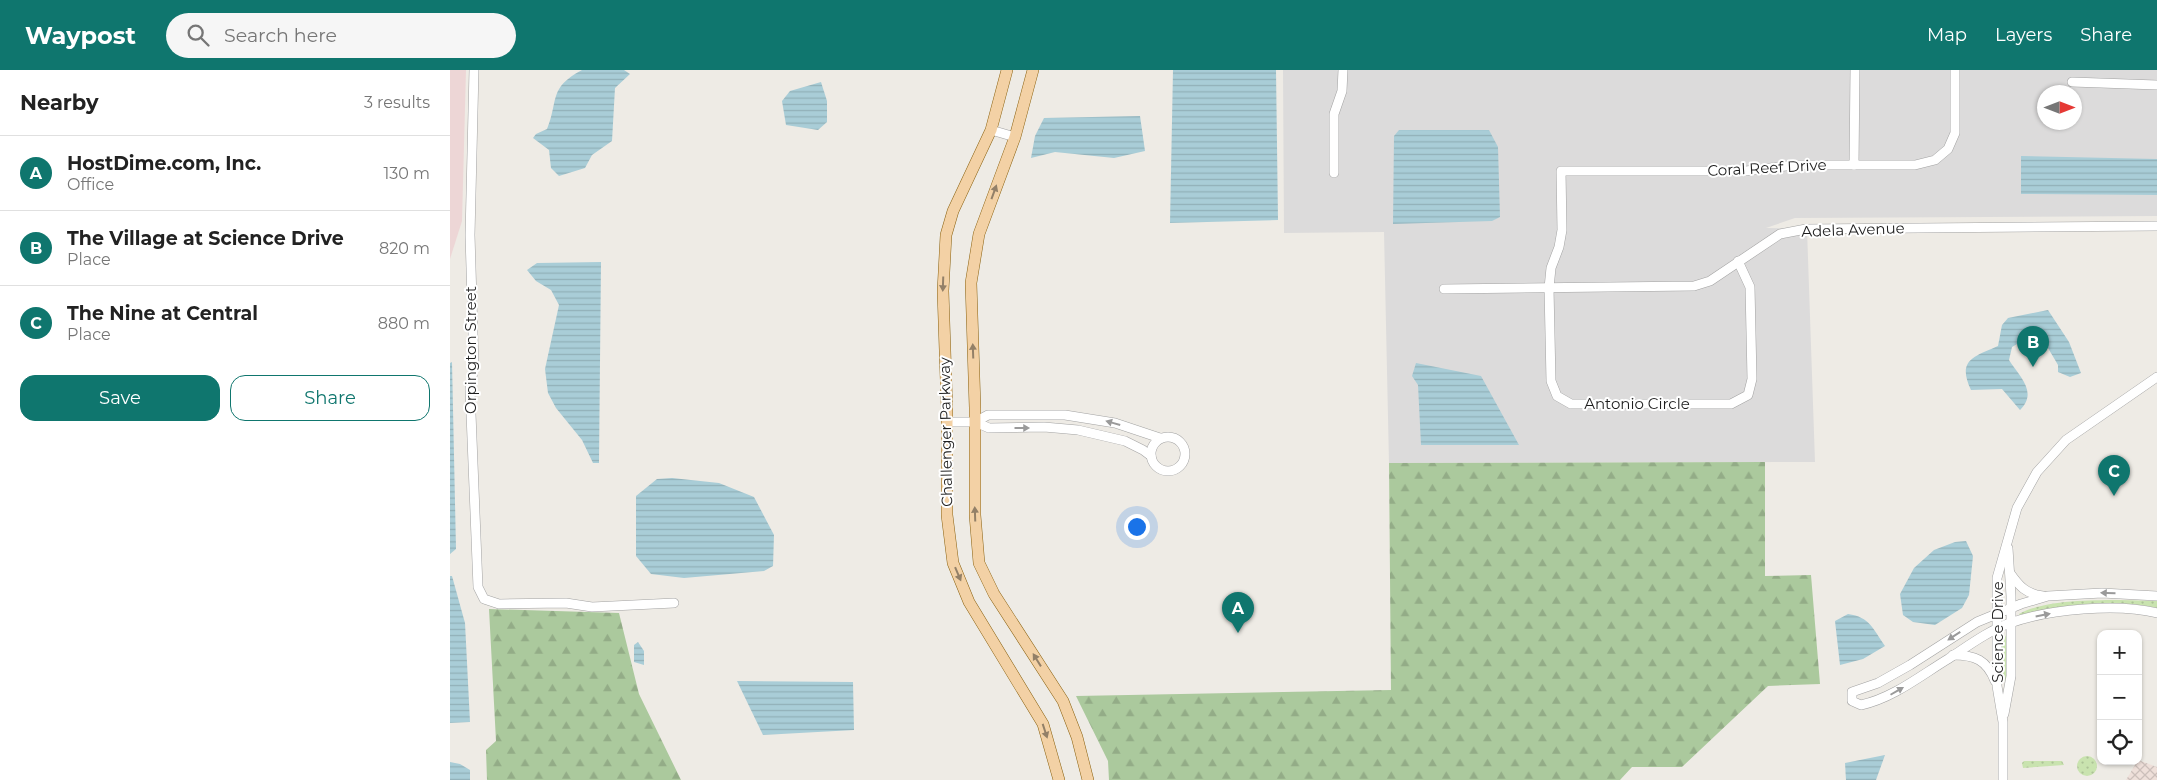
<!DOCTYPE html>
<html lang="en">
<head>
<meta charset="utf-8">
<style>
  :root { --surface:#fff; --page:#f6f6f6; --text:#222; --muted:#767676; --line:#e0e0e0; --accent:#0f766e }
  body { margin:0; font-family:Montserrat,sans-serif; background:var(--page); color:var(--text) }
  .controls { position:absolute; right:15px; bottom:15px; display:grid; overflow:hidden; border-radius:10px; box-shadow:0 1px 4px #0004 }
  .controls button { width:45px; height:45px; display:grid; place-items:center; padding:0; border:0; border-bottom:1px solid var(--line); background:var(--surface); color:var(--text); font:25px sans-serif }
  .compass { position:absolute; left:1587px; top:15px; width:45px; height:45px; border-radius:50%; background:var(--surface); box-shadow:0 1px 4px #0004; rotate:90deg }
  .you { position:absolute; left:686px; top:456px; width:18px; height:18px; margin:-12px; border:4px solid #fff; border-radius:50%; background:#1a73e8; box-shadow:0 0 0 8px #1a73e833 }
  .badge { display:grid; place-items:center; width:32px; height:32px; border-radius:50%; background:var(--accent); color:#fff; font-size:16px; font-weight:700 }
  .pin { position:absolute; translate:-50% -41px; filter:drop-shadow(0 1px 2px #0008) }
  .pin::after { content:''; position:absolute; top:26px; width:18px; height:15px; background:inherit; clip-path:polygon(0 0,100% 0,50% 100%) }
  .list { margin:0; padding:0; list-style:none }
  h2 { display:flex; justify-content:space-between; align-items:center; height:65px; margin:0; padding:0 20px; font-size:21px }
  h2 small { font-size:16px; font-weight:400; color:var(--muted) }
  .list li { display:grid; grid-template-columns:32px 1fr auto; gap:15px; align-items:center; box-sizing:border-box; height:75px; padding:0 20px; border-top:1px solid var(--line) }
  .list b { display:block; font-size:19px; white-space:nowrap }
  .list p { margin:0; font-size:16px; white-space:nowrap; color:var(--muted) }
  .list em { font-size:16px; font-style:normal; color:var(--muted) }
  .actions { display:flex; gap:10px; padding:15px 20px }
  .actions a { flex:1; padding:11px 0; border:1px solid var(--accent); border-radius:15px; text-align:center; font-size:18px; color:var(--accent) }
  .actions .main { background:var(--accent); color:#fff }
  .icon { flex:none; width:28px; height:28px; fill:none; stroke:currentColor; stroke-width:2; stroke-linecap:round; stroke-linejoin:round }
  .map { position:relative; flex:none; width:1707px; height:710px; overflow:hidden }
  header { display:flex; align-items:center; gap:30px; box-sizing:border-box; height:70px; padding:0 25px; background:var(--accent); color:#fff }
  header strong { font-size:24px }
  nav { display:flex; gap:28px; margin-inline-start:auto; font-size:18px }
  .search { width:350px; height:45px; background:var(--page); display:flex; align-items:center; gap:12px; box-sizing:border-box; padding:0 18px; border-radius:28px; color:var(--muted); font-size:19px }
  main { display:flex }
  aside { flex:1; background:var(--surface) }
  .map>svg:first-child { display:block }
</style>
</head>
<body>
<header>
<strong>Waypost</strong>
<div class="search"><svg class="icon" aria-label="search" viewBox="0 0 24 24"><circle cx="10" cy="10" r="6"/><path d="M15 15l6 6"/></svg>Search here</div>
<nav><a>Map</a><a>Layers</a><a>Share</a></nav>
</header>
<main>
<aside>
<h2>Nearby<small>3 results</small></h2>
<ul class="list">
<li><span class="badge">A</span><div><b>HostDime.com, Inc.</b><p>Office</p></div><em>130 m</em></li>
<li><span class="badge">B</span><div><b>The Village at Science Drive</b><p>Place</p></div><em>820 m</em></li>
<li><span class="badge">C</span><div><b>The Nine at Central</b><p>Place</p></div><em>880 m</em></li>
</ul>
<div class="actions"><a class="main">Save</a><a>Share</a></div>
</aside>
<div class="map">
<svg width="1707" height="710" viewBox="0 0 1707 710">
  <defs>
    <pattern id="military-cross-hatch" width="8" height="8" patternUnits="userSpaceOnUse" patternTransform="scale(1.25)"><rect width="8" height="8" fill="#eedfd9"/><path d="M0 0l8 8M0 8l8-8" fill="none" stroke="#ccbfba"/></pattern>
    <pattern id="grass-dots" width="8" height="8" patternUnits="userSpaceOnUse" patternTransform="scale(1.25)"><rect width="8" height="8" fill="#c9e3af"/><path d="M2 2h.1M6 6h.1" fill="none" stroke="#acc296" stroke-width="1.8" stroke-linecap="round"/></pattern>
    <pattern id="forest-firs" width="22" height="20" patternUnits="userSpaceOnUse" patternTransform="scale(1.25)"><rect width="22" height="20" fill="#abc99d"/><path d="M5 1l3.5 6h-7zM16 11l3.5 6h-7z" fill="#93ac87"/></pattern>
    <pattern id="water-rules" width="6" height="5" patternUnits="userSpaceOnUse" patternTransform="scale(1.25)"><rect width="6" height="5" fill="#a9cdd7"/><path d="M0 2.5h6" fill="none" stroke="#91b0b8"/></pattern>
  </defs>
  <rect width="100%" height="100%" fill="#eeebe5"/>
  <path fill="#dcdbdb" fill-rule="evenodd" d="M833 0H1707V146L1345 148 1316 158 1357 159 1365 392 939 393 934 162 834 163ZM1594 22H1624V52H1594Z"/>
  <polygon fill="#edd6d6" points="0,0 16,0 12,151 0,189"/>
  <polygon fill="url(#military-cross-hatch)" points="1688,690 1707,697 1707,710 1676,710"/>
  <g fill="url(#grass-dots)">
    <path d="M1671 530 1707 531V538C1662 528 1614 534 1570 546L1569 544C1594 530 1642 530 1671 530Z"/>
    <polygon points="1554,564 1556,567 1556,610 1552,612 1550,609 1550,567"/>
    <circle cx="1637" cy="696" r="10"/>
    <polygon points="1574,691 1612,691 1614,695 1573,698 1572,693"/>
  </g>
  <g fill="url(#forest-firs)">
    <polygon points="1315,392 1315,506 1361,505 1370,614 1318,616 1232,697 1182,697 1170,710 659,710 658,691 626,626 941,620 939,393"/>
    <polygon points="39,539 169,543 189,624 231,710 37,710 36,680 46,671"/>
  </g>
  <g fill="url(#water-rules)">
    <path d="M132 0H174L180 4 165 18 162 71 142 85 135 98 109 106 101 98 99 80 83 68 86 64 97 59C109 30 98 18 132 0Z"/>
    <polygon points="723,0 826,0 828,150 720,153"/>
    <polygon points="371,12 377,31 377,52 368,60 336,55 332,31 340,21"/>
    <polygon points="690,46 695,81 664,88 605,82 581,88 585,66 594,48"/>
    <polygon points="949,60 1039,60 1048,77 1050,147 1042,151 943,154 944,66"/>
    <polygon points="1571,86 1707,89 1707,125 1571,124"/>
    <polygon points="151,192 149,393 143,393 132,370 106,338 98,323 95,299 109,235 101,220 86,211 77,200 87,193"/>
    <path d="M1598 240 1619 272 1631 303 1620 307 1608 302V295L1598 278 1596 270 1579 267 1562 277 1559 290C1570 307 1588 322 1570 340L1552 319 1521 320C1507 290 1523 287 1548 276L1552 255 1558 248Z"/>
    <polygon points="2,292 6,479 0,484 0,293"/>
    <polygon points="966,293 1031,306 1069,375 971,375 968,315 962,306"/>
    <polygon points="222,408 269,413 304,427 324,465 323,496 314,501 234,508 201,504 186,486 186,426 207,409"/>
    <polygon points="1516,471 1523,486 1519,525 1512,538 1485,555 1463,552 1453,545 1450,524 1464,498 1484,480 1505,472"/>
    <polygon points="0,506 2,506 15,553 20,652 0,653"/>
    <path d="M1398 544C1420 547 1423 559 1435 576L1413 589 1390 595 1385 551Z"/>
    <polygon points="188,572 194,581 194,595 184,592 184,575"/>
    <polygon points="287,611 403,612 404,660 313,665"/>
    <polygon points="1435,685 1426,710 1396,710 1395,693"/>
    <polygon points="0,692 10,694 20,700 20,710 0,710"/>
  </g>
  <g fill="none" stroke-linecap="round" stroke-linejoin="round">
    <g stroke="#a2a2a2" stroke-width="10">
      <g id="minor">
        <polyline points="24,0 20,165 24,296 20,319 28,517 34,529 49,534 116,533 142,537 224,533"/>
        <polyline points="1622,12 1707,15"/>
        <polyline points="541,60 565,67"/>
        <polyline points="1404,95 1405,0"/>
        <polyline points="884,103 884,44 892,21 893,0"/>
        <polyline points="1288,191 1300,217 1302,309 1298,325 1281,334 1121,334 1107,326 1101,311 1099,218 1101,198 1109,177 1112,160 1111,101 1296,101 1344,95 1465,95 1485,90 1498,79 1505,63 1505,0"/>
        <polyline points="994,219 1244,216 1260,211 1330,164 1356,159 1707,156"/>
        <polyline points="497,352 525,352 539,358 594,357 628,360 675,371 693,380 701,386"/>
        <polyline points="525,352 538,345 615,345 665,353 710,368"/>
        <circle cx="718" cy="384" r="17"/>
        <path d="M1560 503C1569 516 1576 524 1593 526"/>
        <path d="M1707 526 1652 523 1598 526 1571 534 1527 552 1460 595 1428 613 1402 622V631L1411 635C1443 628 1470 606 1498 589 1518 576 1538 561 1560 553 1599 539 1668 533 1707 543"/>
        <path d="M1503 585C1525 585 1537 590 1545 611"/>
        <polyline points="1554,644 1561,606 1561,526 1558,478"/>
        <polyline points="1553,710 1553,652 1547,616 1547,508 1567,438 1587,402 1616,370 1707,307"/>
      </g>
    </g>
    <g stroke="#89600e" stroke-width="12">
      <g id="major">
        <polyline points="557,0 541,60 503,141 496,165 493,221 497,340 497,445 503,493 519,532 593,654 609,710"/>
        <polyline points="583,0 565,67 529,164 521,213 525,338 525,445 529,493 544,524 613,631 627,667 638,710"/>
      </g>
    </g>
    <use href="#minor" stroke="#fff" stroke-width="9"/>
    <use href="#major" stroke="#f3d1a5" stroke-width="11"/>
  </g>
  <defs><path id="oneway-solid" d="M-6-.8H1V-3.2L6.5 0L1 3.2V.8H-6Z" transform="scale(1.25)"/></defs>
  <g fill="#938068">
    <use href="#oneway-solid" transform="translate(544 122) rotate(-70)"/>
    <use href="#oneway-solid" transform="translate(493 214) rotate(92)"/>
    <use href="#oneway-solid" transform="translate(523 281) rotate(-92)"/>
    <use href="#oneway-solid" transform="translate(525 444) rotate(-92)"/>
    <use href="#oneway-solid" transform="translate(508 504) rotate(67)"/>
    <use href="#oneway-solid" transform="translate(587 590) rotate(-122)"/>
    <use href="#oneway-solid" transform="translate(595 661) rotate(72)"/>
  </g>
  <g fill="#9a9a9a">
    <use href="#oneway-solid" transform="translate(663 353) rotate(-164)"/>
    <use href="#oneway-solid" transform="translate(572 358)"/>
    <use href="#oneway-solid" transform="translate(1658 523) rotate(-178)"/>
    <use href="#oneway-solid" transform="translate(1593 545) rotate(-11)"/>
    <use href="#oneway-solid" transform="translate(1504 566) rotate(147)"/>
    <use href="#oneway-solid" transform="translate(1447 621) rotate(-30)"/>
  </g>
  <g text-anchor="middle" stroke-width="4" stroke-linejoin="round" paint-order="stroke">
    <g font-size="15" fill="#1e1e1e" stroke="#fff">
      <text transform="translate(1317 98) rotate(-3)" y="5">Coral Reef Drive</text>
      <text transform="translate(1403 160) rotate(-2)" y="5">Adela Avenue</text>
      <text transform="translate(21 280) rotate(-90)" y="5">Orpington Street</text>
      <text x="1187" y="339">Antonio Circle</text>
      <text transform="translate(496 362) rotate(-91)" y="5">Challenger Parkway</text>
      <text transform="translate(1548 562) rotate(-90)" y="5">Science Drive</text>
    </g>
  </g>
</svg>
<div class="controls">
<button>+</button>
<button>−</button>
<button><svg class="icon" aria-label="locate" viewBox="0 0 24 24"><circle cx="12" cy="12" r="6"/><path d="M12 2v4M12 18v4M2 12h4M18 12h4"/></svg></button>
</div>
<svg class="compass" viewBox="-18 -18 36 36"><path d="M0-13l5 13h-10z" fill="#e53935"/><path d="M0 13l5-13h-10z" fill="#767676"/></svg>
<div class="you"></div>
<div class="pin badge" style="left:788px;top:563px">A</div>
<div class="pin badge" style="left:1583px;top:297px">B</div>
<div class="pin badge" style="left:1664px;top:426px">C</div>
</div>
</main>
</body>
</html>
